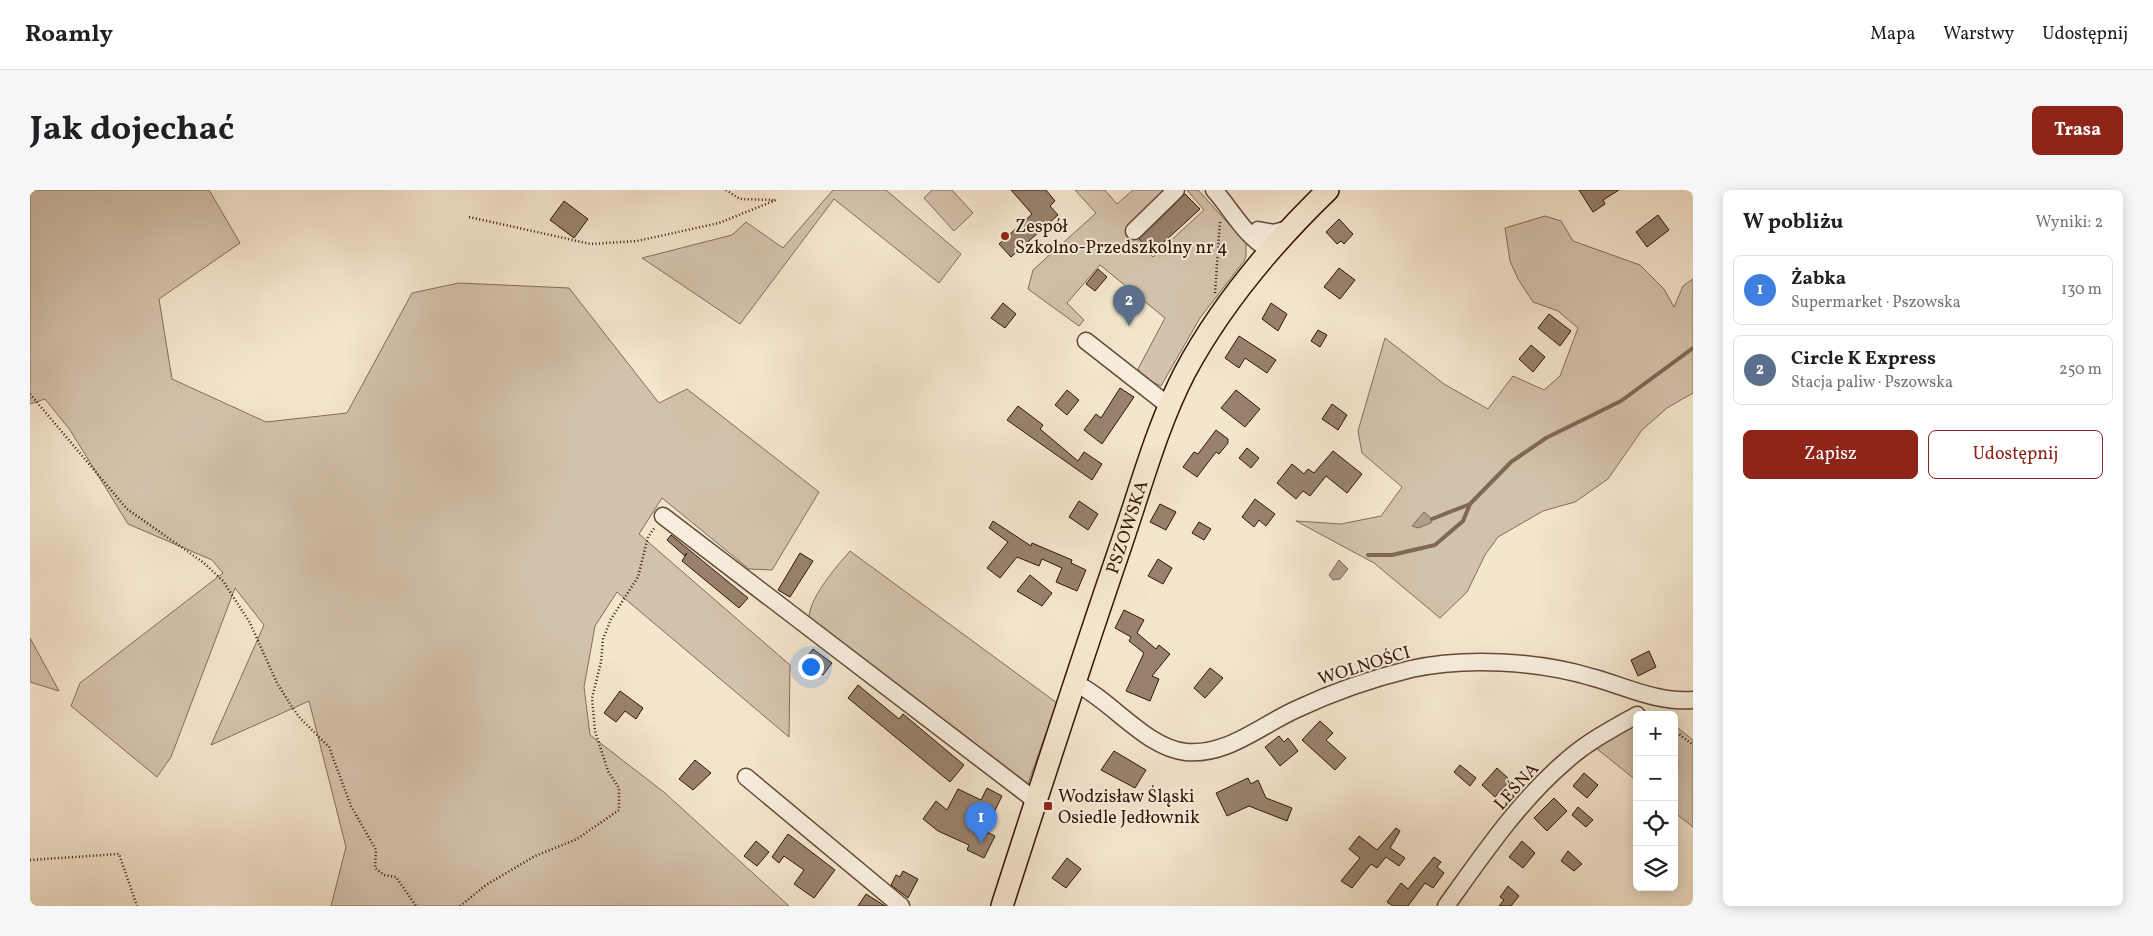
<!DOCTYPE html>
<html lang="pl">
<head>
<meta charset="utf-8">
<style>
  :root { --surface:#fff; --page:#f6f6f6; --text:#202124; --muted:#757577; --line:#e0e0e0; --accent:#8f2418 }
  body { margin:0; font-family:Vollkorn,serif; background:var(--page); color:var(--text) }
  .controls { position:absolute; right:15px; bottom:15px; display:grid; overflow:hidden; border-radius:8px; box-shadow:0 2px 12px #0003 }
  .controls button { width:45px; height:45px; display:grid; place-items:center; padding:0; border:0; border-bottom:1px solid var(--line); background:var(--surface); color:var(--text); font:25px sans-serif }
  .you { position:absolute; left:780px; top:476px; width:18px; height:18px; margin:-12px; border:4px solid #fff; border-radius:50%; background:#1a73e8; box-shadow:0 0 0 8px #1a73e833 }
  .badge { display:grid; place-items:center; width:32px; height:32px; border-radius:50%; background:var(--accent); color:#fff; font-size:16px; font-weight:700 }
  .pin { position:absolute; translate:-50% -41px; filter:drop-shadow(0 1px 2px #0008) }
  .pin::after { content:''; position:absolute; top:26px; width:18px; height:15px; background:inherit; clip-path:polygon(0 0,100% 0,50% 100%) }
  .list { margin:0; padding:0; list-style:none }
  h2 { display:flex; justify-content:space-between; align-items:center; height:65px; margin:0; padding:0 20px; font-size:21px }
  h2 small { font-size:16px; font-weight:400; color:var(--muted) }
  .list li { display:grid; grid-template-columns:32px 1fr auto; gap:15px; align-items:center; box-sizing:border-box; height:70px; margin:0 10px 10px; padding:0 10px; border:1px solid var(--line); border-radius:8px }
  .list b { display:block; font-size:19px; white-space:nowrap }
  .list p { margin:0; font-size:16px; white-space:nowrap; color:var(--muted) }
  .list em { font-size:16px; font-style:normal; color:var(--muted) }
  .actions { display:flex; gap:10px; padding:15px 20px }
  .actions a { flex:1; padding:11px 0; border:1px solid var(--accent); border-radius:8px; text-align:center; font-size:18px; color:var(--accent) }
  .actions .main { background:var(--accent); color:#fff }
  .icon { flex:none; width:28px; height:28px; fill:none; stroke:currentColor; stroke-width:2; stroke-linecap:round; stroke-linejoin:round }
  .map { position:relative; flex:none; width:1663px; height:716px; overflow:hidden; border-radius:8px }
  header { display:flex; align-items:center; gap:30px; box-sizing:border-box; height:70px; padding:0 25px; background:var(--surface); border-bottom:1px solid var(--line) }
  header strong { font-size:24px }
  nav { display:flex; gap:28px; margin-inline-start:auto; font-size:18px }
  .intro { display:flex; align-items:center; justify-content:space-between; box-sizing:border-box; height:120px; padding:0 30px }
  h1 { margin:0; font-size:35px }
  .button { padding:12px 22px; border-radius:8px; background:var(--accent); color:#fff; font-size:18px; font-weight:700 }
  main { display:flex; gap:30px; padding:0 30px }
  aside { flex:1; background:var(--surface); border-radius:8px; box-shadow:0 2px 12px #0003 }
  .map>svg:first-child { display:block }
</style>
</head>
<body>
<header>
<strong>Roamly</strong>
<nav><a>Mapa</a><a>Warstwy</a><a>Udostępnij</a></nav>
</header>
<div class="intro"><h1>Jak dojechać</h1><a class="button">Trasa</a></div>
<main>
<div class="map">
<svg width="1663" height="716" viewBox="0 0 1663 716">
  <rect width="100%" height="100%" fill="#f4e5cd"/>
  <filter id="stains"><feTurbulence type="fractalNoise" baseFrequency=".004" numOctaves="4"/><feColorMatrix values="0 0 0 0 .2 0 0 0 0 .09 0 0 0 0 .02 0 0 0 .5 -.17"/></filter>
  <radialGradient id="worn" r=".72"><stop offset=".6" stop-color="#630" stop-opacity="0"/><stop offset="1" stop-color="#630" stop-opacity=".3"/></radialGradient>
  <g fill="#d3c2ab" stroke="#846c58">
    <polygon points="0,0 179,0 210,53 129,109 142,189 236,232 317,223 382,103 429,93 539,98 629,213 657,199 789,302 742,380 719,379 632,308 609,344 760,475 759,547 587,402 565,436 554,497 560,545 635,603 759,716 301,716 316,657 279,511 181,555 234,435 205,398 141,567 127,587 41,516 50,493 193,383 182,370 98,334 40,240 15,209 0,214"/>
    <polygon points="803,0 856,0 931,64 909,93 804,9 710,134 612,68 702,45 716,32 753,58"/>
    <polygon points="902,0 922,0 943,23 924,41 894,8"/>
    <polygon points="1045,0 1075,0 1087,14 1103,0 1141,0 1099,40 1123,67 1174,20 1157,0 1168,0 1216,53 1216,66 1214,71 1170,128 1131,196 1113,187 1108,179 1135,128 1070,75 1037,113 1054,130 1049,136 998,99 1003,80 1066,23"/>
    <polygon points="1515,26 1531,31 1543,51 1610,75 1634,99 1644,117 1653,96 1663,89 1663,203 1637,218 1612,240 1578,289 1545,312 1513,321 1468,347 1455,365 1437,402 1410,428 1344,373 1266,331 1311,334 1351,326 1372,297 1332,263 1328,241 1355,148 1414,194 1458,219 1483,186 1514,200 1530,186 1548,138 1528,121 1503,112 1488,89 1480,71 1475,38"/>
    <path d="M820 361 1027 513 997 596 779 431C777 410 806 377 820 361Z"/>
    <polygon points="0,448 29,501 0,492"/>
    <polygon points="1607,533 1607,591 1566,558"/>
    <polygon points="1644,535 1663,550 1663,637 1644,622"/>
  </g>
  <g fill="#b39f89" stroke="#806854">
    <polygon points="1394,322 1402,329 1401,333 1388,338 1382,336"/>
    <polygon points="1309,370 1318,379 1310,389 1303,390 1299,385"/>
  </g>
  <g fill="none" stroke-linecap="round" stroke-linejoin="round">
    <g stroke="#806854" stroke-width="4">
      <polyline points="1402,329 1440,314 1481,272 1516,248 1591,211 1663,158"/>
      <polyline points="1338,365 1362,365 1405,355 1433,331 1440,314"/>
    </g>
  </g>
  <g fill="#98826d" stroke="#341605">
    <polygon points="981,0 1016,0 1025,11 1020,16 1028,25 981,67 969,54 1002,24"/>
    <polygon points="1549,0 1589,0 1573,10 1575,14 1563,22"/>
    <polygon points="1155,4 1170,19 1122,63 1109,49"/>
    <polygon points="534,11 558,29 544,48 520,30"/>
    <polygon points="1628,25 1639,40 1617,57 1606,42"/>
    <polygon points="1309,29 1323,44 1314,54 1311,51 1307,54 1296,42"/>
    <polygon points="1309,78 1325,90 1310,109 1294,97"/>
    <polygon points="1068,79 1077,87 1065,101 1056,94"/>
    <polygon points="973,113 986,124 975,138 961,128"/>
    <polygon points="1241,113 1257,124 1248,141 1232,129"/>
    <polygon points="1519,124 1541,141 1530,156 1508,138"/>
    <polygon points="1288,140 1297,145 1290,157 1281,151"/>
    <polygon points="1209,146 1246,170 1237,183 1215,168 1209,178 1195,168"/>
    <polygon points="1501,155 1515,167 1503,182 1489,169"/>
    <polygon points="1090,198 1104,207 1072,254 1054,240 1066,224 1071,228"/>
    <polygon points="1037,200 1049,210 1037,225 1025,215"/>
    <polygon points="1206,200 1230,219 1215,237 1191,218"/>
    <polygon points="1302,214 1317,225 1308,240 1292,229"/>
    <polygon points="988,216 1013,235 1010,239 1048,271 1054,262 1072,274 1062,290 977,230"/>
    <polygon points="1186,240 1198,249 1198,253 1189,264 1186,262 1167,287 1153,277 1164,262 1168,264"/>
    <polygon points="1217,258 1229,268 1221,278 1209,268"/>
    <polygon points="1303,261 1332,284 1317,303 1296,286 1280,306 1273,301 1266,309 1247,293 1262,274 1274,284 1278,279 1284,283"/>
    <polygon points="1225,309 1245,324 1236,336 1229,330 1224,337 1212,327"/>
    <polygon points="1049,311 1068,324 1058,340 1039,327"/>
    <polygon points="1130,314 1146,322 1136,340 1120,332"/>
    <polygon points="963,331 1001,356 1002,353 1042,370 1041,373 1056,380 1047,401 1026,392 1032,378 1012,369 1009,376 987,367 970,388 957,378 978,352 959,338"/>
    <polygon points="1169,332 1181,339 1174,350 1162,343"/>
    <polygon points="641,345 718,408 709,418 652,371 657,363 655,366 637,350"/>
    <polygon points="770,363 783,371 760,407 748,400"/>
    <polygon points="1128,369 1142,378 1133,394 1118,386"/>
    <polygon points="1000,385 1022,403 1012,416 987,401"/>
    <polygon points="1094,420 1114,430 1107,443 1126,459 1129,455 1140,464 1122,486 1129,489 1120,511 1096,501 1114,463 1099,451 1101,447 1085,438"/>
    <polygon points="783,459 802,473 793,485 790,484 787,487 775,478 778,472 774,470"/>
    <polygon points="1619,461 1626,477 1608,486 1601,470"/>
    <polygon points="1180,478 1193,488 1175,508 1164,498"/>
    <polygon points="828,495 869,529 873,524 934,575 920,592 818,508"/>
    <polygon points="590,501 613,518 606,529 595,521 586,532 574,523"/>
    <polygon points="1290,531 1303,543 1296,550 1316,568 1305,580 1272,550"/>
    <polygon points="1249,546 1254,552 1258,548 1268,561 1250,576 1235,557"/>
    <polygon points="1084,561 1116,580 1105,598 1071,580"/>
    <polygon points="665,570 681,583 663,600 649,589"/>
    <polygon points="1430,575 1446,588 1440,596 1424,582"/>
    <polygon points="1467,578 1480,590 1465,607 1452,595"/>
    <polygon points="1554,583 1568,595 1557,608 1543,596"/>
    <polygon points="1218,588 1221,594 1228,590 1236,608 1262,618 1257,631 1219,616 1197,626 1186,603"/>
    <polygon points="957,598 972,606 955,641 965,646 954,668 937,660 939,655 908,641 893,629 906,611 917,620 928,599 951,610"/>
    <polygon points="1524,608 1537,621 1517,641 1504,628"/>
    <polygon points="1548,617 1563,630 1556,637 1542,625"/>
    <polygon points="1366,638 1370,641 1360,658 1375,668 1369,676 1356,667 1347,678 1341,674 1322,698 1311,691 1330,668 1319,659 1329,646 1347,660"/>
    <polygon points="758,644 805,680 784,708 764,694 774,680 754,666 749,673 742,667"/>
    <polygon points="726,651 739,662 727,676 714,666"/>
    <polygon points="1492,651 1505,663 1493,678 1479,667"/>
    <polygon points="1538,661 1552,674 1544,681 1531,671"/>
    <polygon points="1404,667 1411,672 1407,677 1414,683 1403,698 1395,693 1378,716 1363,716 1357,712 1371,693 1378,699"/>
    <polygon points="1037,668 1051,679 1036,698 1022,688"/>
    <polygon points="873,681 888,689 878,708 861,695 866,685 870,687"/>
    <polygon points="1478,696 1489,706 1481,716 1469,716 1474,710 1470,707"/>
    <polygon points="836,704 855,716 828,716"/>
  </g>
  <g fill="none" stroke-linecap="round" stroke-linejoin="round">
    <g stroke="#644a37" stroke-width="19">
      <g id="minor">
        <path d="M1184 0C1202 20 1215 47 1240 60"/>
        <polyline points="1228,40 1244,43 1258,39"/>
        <polyline points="1104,41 1146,0"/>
        <polyline points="1056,151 1139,216"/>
        <polyline points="633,326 1006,611"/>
        <path d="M1045 493C1081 510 1116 558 1156 562 1197 566 1231 535 1267 519 1301 503 1344 488 1381 479 1436 467 1507 471 1561 487 1595 496 1627 513 1663 510"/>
        <polyline points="716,587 871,716"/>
        <path d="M1416 716C1452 666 1488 612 1536 571 1557 552 1582 539 1607 525"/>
      </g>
    </g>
    <g stroke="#341605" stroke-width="24">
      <g id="major">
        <path id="s1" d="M972 716C1011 595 1050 475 1091 355 1111 297 1127 236 1155 182 1192 113 1242 54 1298 0"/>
      </g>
    </g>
    <g stroke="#341605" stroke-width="2.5" stroke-dasharray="1 2.5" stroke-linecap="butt">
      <polyline points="696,0 710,9 744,10"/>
      <polyline points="439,27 561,54 607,51 689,33 746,10"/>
      <polyline points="1185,103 1190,31"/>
      <polyline points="0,204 97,319 174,373 193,391 220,433 247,493 262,517 270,528 299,557 321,616 346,660 345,678 354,685 366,687 386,716"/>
      <polyline points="1644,540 1663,555"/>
      <polyline points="1604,583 1607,580"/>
      <polyline points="0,670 89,664 107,716"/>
      <polyline points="430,716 456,695 505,666 547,649 589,620 589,598 578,581 565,541 562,508 571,472 573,449 581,429 608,387 618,347 625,337"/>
    </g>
    <use href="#minor" stroke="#f8eede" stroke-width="16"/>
    <use href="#major" stroke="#f4e5cd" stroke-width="21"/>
  </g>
  <g fill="#8f2418" stroke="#f8eede" stroke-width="2">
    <circle cx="975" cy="46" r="5"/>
    <rect x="1013" y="611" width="10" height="10" rx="2.5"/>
  </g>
  <g text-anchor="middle" stroke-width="4" stroke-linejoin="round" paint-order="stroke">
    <g font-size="18" fill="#341605" stroke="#f8eede" text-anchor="start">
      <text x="985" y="42">Zespół<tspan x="985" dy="21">Szkolno-Przedszkolny nr 4</tspan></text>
      <text x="1028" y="612">Wodzisław Śląski<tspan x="1028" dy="21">Osiedle Jedłownik</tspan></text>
    </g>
    <g font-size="18" fill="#341605" stroke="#f8eede">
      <text dy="6" stroke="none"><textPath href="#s1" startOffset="399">PSZOWSKA</textPath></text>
      <text transform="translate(1334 475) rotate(-17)" y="6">WOLNOŚCI</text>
      <text transform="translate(1486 596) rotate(-48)" y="6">LEŚNA</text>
    </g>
  </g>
  <rect width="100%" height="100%" filter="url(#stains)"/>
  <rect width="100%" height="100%" fill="url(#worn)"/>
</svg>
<div class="controls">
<button>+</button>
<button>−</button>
<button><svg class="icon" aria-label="locate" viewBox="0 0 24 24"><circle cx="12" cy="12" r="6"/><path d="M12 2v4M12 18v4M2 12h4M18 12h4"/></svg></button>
<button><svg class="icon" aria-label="layers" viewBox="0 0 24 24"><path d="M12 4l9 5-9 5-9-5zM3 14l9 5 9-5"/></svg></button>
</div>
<div class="you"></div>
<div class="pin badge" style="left:951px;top:653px;background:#3f7fe0">1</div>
<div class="pin badge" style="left:1099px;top:136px;background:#5c6f8a">2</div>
</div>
<aside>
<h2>W pobliżu<small>Wyniki: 2</small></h2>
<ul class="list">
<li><span class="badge" style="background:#3f7fe0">1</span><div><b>Żabka</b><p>Supermarket · Pszowska</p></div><em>130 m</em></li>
<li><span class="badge" style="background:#5c6f8a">2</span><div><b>Circle K Express</b><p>Stacja paliw · Pszowska</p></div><em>250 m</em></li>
</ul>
<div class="actions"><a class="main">Zapisz</a><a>Udostępnij</a></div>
</aside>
</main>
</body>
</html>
